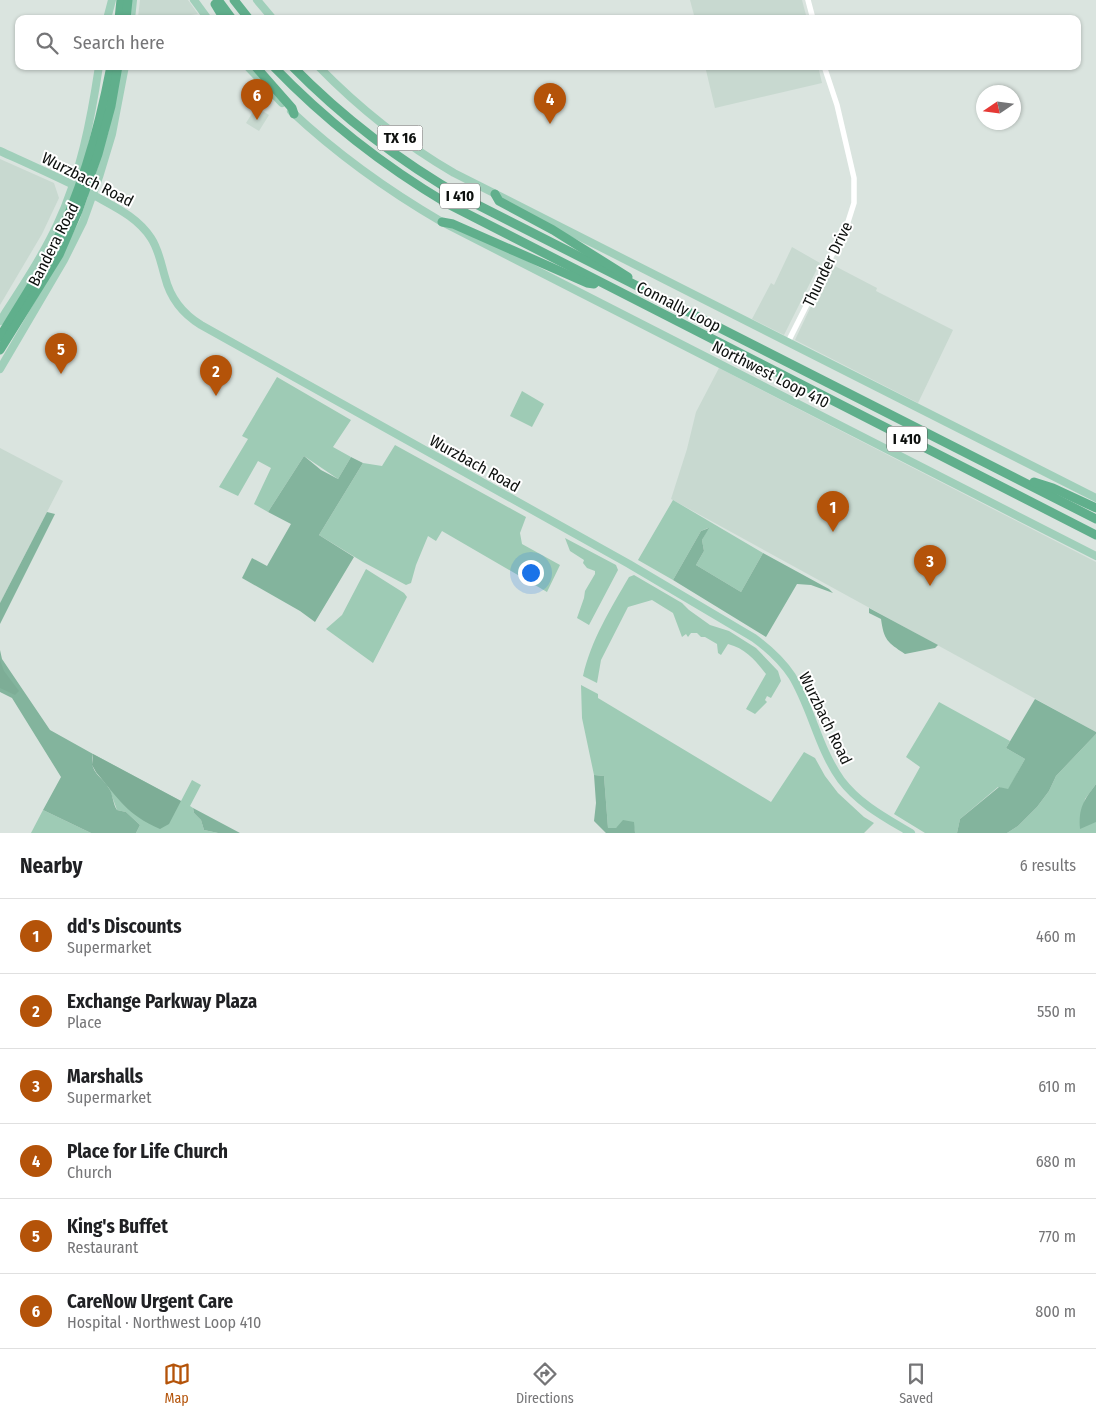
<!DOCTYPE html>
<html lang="en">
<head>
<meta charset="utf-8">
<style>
  :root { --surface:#fff; --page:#f2f2f2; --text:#202124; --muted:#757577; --line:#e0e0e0; --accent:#b45309 }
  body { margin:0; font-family:"Fira Sans Condensed",sans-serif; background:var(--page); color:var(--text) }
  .compass { position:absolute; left:976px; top:85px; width:45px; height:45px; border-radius:50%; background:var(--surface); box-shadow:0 1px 4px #0004; rotate:257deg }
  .you { position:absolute; left:530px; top:572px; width:18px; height:18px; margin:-12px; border:4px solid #fff; border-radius:50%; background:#1a73e8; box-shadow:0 0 0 8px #1a73e833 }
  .badge { display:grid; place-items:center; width:32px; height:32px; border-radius:50%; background:var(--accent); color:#fff; font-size:16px; font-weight:700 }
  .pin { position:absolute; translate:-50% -41px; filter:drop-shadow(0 1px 2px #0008) }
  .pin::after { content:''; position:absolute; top:26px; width:18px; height:15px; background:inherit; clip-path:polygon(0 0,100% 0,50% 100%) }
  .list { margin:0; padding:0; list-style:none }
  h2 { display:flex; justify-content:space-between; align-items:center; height:65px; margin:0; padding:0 20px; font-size:21px }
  h2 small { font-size:16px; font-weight:400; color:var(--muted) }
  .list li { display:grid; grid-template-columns:32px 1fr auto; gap:15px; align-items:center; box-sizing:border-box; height:75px; padding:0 20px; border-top:1px solid var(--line) }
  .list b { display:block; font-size:19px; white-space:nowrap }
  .list p { margin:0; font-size:16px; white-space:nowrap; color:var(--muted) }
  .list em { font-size:16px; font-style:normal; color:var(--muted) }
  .icon { flex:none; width:28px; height:28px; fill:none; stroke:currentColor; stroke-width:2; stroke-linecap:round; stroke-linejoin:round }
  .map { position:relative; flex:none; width:1096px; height:833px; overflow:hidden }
  .search { position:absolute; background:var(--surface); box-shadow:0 1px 4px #0004; left:15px; right:15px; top:15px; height:55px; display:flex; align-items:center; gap:12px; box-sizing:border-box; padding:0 18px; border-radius:10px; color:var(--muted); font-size:19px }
  .sheet { height:515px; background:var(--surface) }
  nav { display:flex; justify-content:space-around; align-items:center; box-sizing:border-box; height:70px; border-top:1px solid var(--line); background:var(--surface); font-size:14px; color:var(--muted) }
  nav a { display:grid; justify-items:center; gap:2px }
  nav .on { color:var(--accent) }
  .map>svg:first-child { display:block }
</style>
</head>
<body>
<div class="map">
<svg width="1096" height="833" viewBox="0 0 1096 833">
  <rect width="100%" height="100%" fill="#dae4df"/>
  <g fill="#c8d9d0">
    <polygon points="140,0 188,0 198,14 162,19 143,19 138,17"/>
    <polygon points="690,0 802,0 807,19 695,19"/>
    <polygon points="705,66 818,66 822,83 715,108"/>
    <polygon points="256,107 269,115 259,131 246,123"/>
    <polygon points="0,159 54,183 59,198 42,234 0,305"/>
    <polygon points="792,247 820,263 784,335 752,319 771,283 774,285"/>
    <polygon points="831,264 877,288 876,291 953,330 918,403 795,340"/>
    <polygon points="719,368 1096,562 1096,732 671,499 687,449 696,412"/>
    <polygon points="0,448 63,481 0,603"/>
  </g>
  <g fill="#9ecbb5">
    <polygon points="277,377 351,420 333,447 351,457 338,479 304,456 268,512 254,504 271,468 258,461 238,496 219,487 248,439 242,436"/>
    <polygon points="522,391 544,404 532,427 510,416"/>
    <polygon points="395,445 526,517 520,533 522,544 560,565 547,592 442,531 436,541 428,536 416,565 411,583 406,585 363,562 319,535 363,463 382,466"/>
    <polygon points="673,500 763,553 741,592 696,565 704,551 702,540 708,528 701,531 673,580 638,560"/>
    <polygon points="565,538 616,565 618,570 589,625 577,618 584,598 585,591 595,574 595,571 587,568 583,563 584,560 570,551"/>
    <polygon points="366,569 404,593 407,597 373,663 326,629 342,615"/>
    <path d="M634 575 682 603 689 610 710 625 729 631 756 648 778 671 781 681 771 698 767 696 765 700 767 702 755 714 746 709 766 674C754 659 746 649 728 644L721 655 718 653 717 644 705 637H701L697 633H691L688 637 686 634 682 637 673 613 652 600 628 607 601 660 597 683 583 676C591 640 611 608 629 577Z"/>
    <polygon points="581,685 598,694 598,698 771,802 804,752 815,758 825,776 838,793 864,817 874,823 864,833 635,833 633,822 616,828 608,828 604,776 594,775 582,718"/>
    <polygon points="939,702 1010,741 1006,748 1025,759 1008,790 998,787 960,819 957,833 925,833 894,814 920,767 906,757"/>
    <polygon points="1096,734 1096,784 1085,799 1080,828 1096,821 1096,833 1007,833 1018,826 1037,807 1049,791 1056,776"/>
    <polygon points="93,754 181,801 192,780 201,785 190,806 193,808 194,813 201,820 204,830 218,833 136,833 140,825 126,812 117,810 109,788 96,772"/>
    <polygon points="43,810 91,833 31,833"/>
  </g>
  <g fill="#83b49d">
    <polygon points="304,456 321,470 338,479 351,457 363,463 319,535 354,557 315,622 300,611 242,578 252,558 267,566 291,524 268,512"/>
    <polygon points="47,512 55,514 0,624 0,603"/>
    <polygon points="709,528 702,540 704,551 696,565 741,592 763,553 829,589 833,593 811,585 797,584 766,637 673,580 701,531"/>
    <path d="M869 608 938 645 935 648 905 654C887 642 884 640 881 619L869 613Z"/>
    <path d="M0 650 2 659 50 730 93 754C88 773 103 776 110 790 113 796 113 804 117 810L126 812 140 825 136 833H91L43 810 61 777 12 698 0 692Z"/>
    <polygon points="1035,699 1096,732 1096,734 1056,776 1049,791 1037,807 1018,826 1007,833 957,833 960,819 999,787 1008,789 1025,759 1006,748"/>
    <polygon points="594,775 604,776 608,828 616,828 623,820 634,822 635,833 606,833 594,821 596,803"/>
    <path d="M1096 784V822L1080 829C1078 808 1084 800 1096 784Z"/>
    <polygon points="193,808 240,833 218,833 204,830 201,820 194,813"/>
  </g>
  <g fill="#7dad96">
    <polygon points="0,660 4,671 19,691 15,695 0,688"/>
    <path d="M93 754 181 801 169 824 160 829C127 815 118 798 96 772L92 765Z"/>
  </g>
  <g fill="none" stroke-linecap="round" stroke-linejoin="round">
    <g stroke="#fff" stroke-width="5.5">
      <polyline points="808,0 813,19"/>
      <polyline points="788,342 847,225 854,203 854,178 837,105 824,66"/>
    </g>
    <g stroke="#a0cfba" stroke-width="8">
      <polyline points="194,0 208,19"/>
      <polyline points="257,0 273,19"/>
      <polyline points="107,19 112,0"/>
      <polyline points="131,19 133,0"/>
      <polyline points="247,66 282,103"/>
      <path d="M318 66C358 107 404 144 454 173L1096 498"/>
      <path d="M291 111C337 154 387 190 442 222L1096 556"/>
      <path d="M0 151C33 166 65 180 97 197 117 208 138 218 151 238 159 250 161 264 165 277 170 297 183 314 201 325L629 564 754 638C769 649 782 661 792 676 812 709 818 748 841 780 859 804 886 818 911 833"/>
      <path d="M0 321C20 290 41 259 57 225 80 176 91 120 99 66"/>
      <polyline points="0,369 64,260 83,222 99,177 112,134 125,66"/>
    </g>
    <g stroke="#60af8c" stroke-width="9">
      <polyline points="218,0 232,19"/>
      <polyline points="234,0 249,19"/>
      <polyline points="215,4 224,19"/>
      <polyline points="119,19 121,0"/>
      <polyline points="126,19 128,0"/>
      <polyline points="255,66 292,108 294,114"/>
      <path d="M273 66C325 120 384 166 448 204L1096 535"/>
      <path d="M292 66C343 118 401 162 464 198L1096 519"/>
      <polyline points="495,194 499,201 553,230 628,277"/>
      <polyline points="442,222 453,224 587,283 594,284"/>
      <path d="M0 337C18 307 37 278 53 248 82 191 99 129 111 66"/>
      <polyline points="0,350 59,255 78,211 98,154 111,106 118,66"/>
      <polyline points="1034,482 1053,488 1096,508"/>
    </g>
  </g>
  <g text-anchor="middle" stroke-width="4" stroke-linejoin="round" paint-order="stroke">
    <g fill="#fff" stroke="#565856" stroke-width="1">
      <rect x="377.5" y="125.5" width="45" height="25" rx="4"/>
      <rect x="440" y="183.5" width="40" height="25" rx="4"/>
      <rect x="887" y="426.5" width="40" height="25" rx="4"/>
    </g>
    <g font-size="15" font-weight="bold" fill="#0d100e">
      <text x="400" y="143">TX 16</text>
      <text x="460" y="201">I 410</text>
      <text x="907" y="444">I 410</text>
    </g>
    <g font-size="16" fill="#0d100e" stroke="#fff">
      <text transform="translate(88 179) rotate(27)" y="6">Wurzbach Road</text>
      <text transform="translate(53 244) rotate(-63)" y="6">Bandera Road</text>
      <text transform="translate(827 264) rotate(-64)" y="6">Thunder Drive</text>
      <text transform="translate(679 306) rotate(27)" y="6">Connally Loop</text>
      <text transform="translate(771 374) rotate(27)" y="6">Northwest Loop 410</text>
      <text transform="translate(475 463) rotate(29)" y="6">Wurzbach Road</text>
      <text transform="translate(826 718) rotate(64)" y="6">Wurzbach Road</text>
    </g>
  </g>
</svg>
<svg class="compass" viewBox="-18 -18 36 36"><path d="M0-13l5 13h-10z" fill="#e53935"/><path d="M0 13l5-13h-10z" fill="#757577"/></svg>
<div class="you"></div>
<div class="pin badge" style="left:833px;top:532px">1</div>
<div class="pin badge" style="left:216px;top:396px">2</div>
<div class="pin badge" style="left:930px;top:586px">3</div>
<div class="pin badge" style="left:550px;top:124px">4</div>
<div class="pin badge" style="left:61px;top:374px">5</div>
<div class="pin badge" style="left:257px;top:120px">6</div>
<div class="search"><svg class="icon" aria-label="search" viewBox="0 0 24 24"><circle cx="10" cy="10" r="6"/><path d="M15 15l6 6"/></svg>Search here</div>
</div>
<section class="sheet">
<h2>Nearby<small>6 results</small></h2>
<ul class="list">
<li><span class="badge">1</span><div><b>dd's Discounts</b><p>Supermarket</p></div><em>460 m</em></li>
<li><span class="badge">2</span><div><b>Exchange Parkway Plaza</b><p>Place</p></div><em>550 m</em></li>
<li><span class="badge">3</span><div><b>Marshalls</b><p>Supermarket</p></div><em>610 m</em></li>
<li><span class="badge">4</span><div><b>Place for Life Church</b><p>Church</p></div><em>680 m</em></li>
<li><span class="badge">5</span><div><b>King's Buffet</b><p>Restaurant</p></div><em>770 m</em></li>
<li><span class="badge">6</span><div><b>CareNow Urgent Care</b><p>Hospital · Northwest Loop 410</p></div><em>800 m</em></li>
</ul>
</section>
<nav>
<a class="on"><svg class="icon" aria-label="map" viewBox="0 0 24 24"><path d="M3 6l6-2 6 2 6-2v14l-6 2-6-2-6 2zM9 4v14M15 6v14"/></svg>Map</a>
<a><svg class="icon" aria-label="directions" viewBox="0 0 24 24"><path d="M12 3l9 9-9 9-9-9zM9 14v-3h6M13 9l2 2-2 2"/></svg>Directions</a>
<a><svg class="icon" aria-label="saved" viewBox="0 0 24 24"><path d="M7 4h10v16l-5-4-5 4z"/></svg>Saved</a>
</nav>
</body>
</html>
